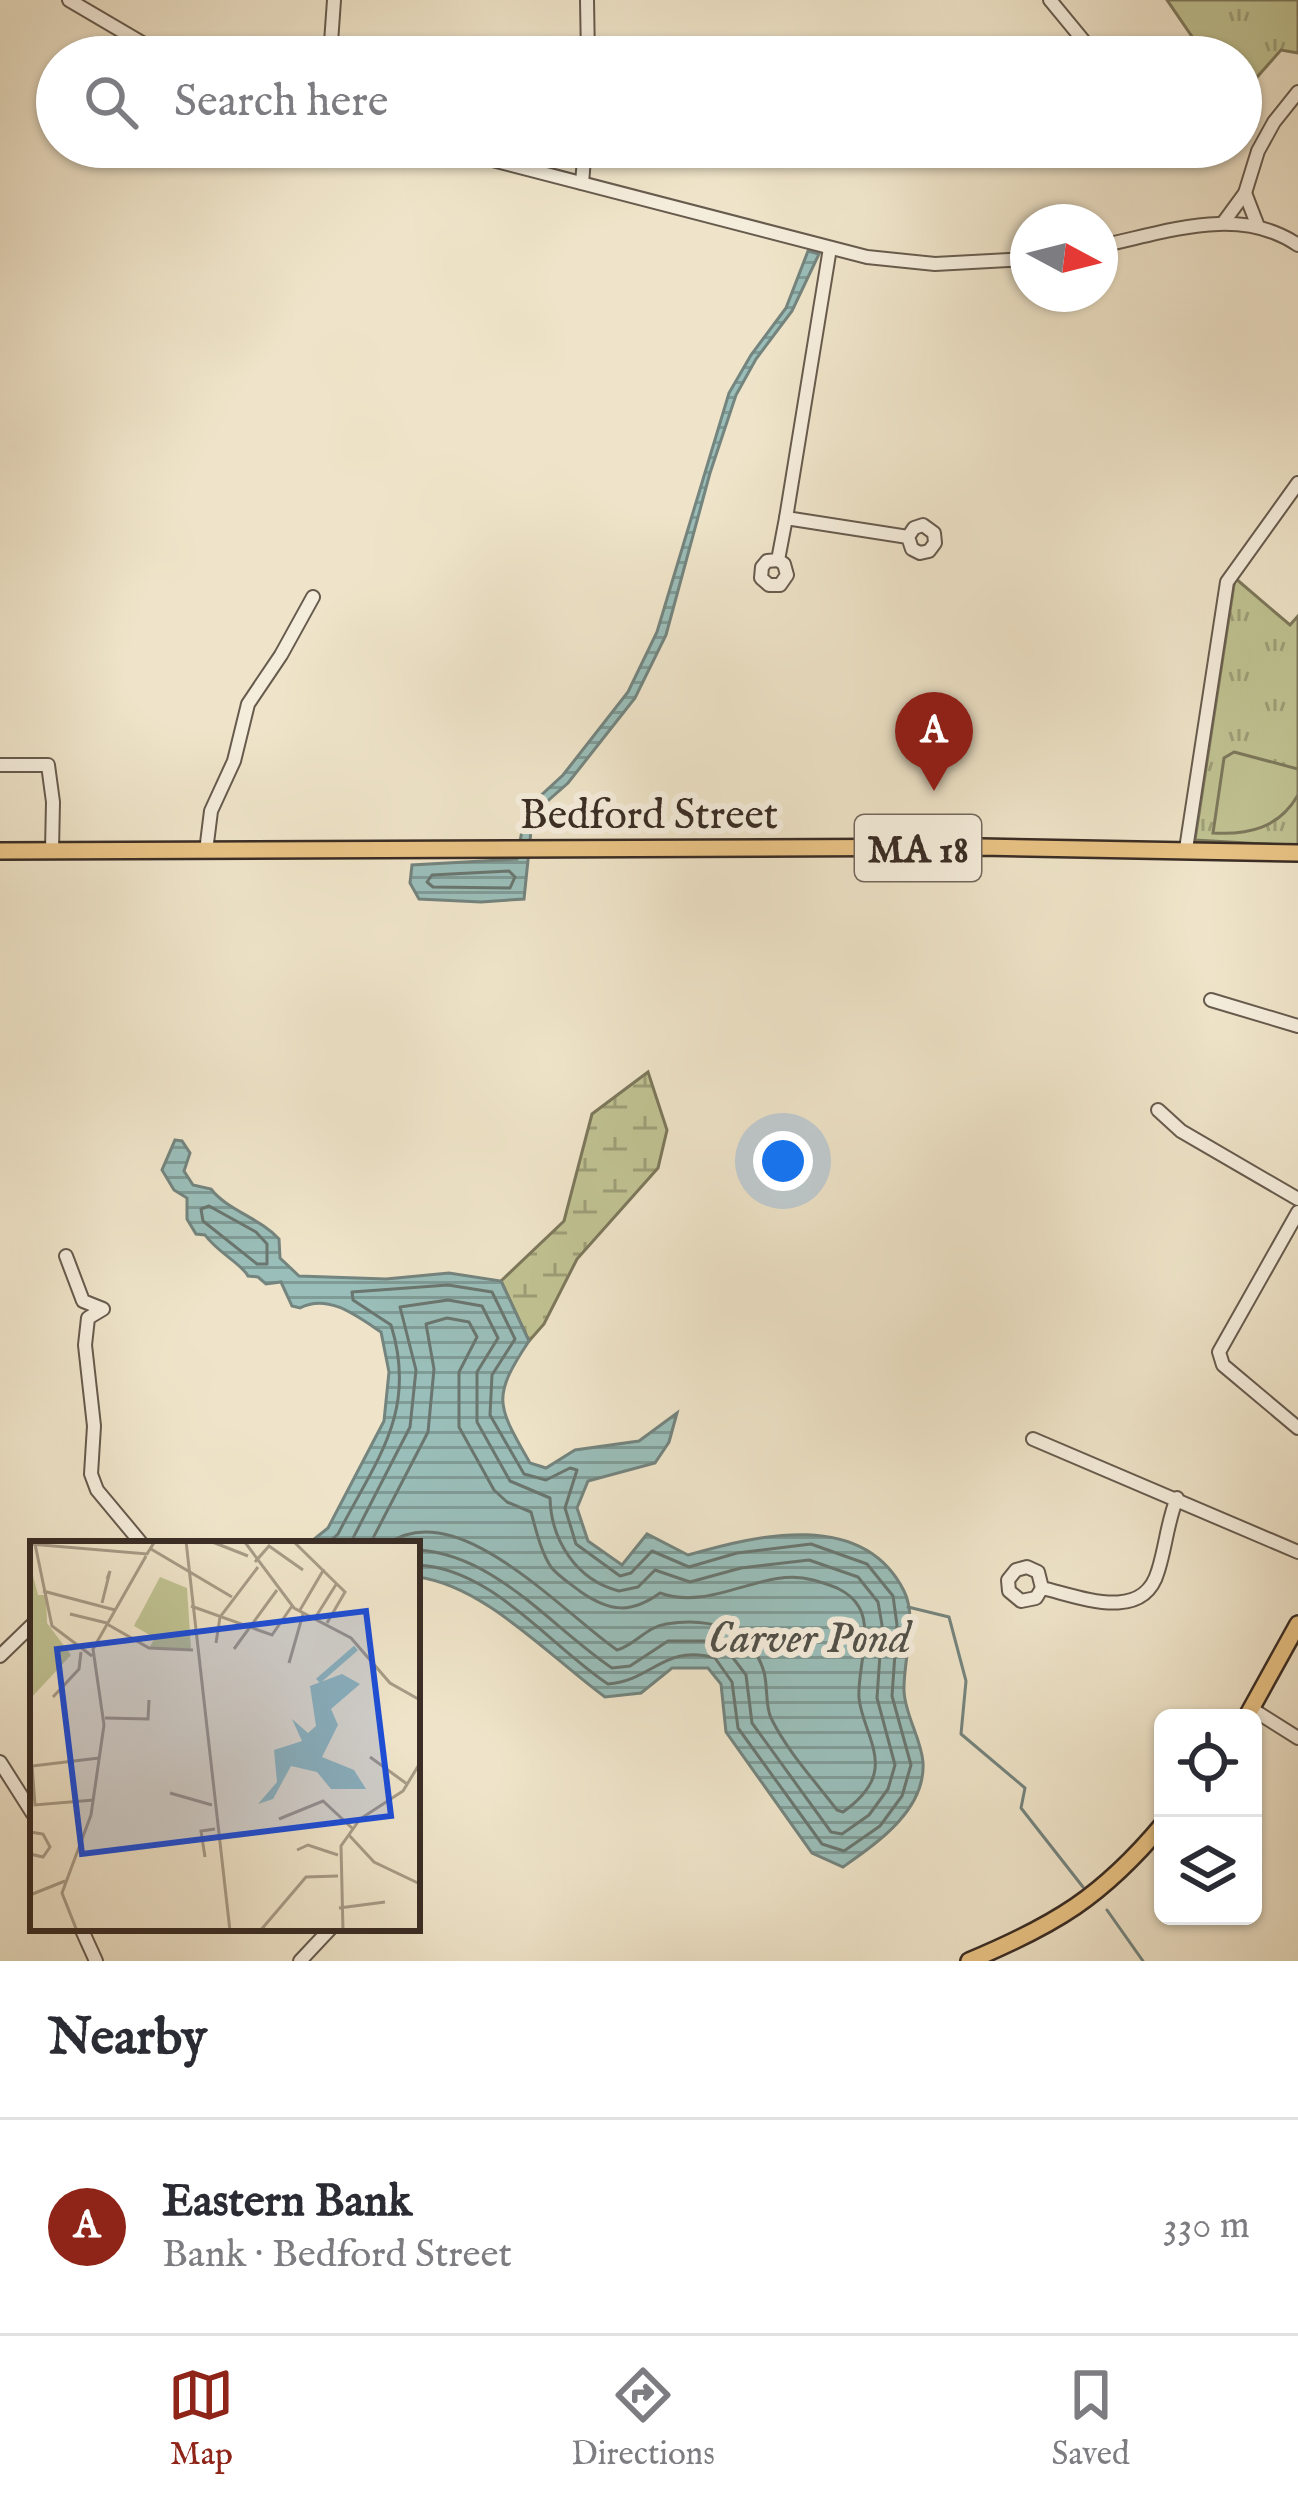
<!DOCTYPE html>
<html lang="en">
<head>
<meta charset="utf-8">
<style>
  :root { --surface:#fff; --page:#f2f2f3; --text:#2b2b33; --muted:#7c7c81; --line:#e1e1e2; --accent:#8f2418 }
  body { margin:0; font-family:"IM FELL English",serif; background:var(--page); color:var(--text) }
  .controls { position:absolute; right:36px; bottom:36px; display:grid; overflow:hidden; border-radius:18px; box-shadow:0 3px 9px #0004 }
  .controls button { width:108px; height:108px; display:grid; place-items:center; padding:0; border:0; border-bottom:3px solid var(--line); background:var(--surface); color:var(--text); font:60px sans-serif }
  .compass { position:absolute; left:1010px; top:204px; width:108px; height:108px; border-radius:50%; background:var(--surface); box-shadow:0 3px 9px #0004; rotate:97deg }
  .you { position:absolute; left:783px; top:1161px; width:42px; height:42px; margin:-30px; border:9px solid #fff; border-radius:50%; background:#1a73e8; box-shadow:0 0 0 18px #1a73e833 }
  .badge { display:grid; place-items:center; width:78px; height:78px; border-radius:50%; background:var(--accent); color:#fff; font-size:39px; font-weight:700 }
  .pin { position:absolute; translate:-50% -99px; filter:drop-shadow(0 3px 6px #0008) }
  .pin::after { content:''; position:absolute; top:63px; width:42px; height:36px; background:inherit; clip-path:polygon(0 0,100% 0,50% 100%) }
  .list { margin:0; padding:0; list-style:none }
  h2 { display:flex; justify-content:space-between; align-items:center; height:156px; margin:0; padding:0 48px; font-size:51px }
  h2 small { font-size:39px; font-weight:400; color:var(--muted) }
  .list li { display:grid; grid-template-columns:78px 1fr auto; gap:36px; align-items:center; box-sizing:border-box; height:216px; padding:0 48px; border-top:3px solid var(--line) }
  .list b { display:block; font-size:45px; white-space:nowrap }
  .list p { margin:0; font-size:39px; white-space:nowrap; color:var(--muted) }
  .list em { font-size:39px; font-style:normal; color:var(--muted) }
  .icon { flex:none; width:66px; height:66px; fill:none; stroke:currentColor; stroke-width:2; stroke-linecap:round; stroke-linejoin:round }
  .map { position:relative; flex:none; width:1298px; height:1961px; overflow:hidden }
  .search { position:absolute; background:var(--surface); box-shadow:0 3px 9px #0004; left:36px; right:36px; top:36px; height:132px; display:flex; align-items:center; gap:30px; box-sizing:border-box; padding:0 42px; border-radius:66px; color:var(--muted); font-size:45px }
  .sheet { height:372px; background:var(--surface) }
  nav { display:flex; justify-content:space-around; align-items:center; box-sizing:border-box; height:168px; border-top:3px solid var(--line); background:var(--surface); font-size:33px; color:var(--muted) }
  nav a { display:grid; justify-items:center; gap:6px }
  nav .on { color:var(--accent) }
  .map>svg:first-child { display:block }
</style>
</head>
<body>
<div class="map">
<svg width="1298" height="1961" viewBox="0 0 1298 1961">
  <defs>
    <pattern id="grass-tufts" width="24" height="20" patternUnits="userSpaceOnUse" patternTransform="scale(3)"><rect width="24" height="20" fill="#c0c292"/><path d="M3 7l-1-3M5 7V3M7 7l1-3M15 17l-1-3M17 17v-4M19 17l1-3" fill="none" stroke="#9d9e77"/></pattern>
    <pattern id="wetland-marsh" width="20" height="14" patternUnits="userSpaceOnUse" patternTransform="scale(3)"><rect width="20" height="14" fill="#c0c292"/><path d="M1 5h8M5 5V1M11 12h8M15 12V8" fill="none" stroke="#9d9e77"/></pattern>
    <pattern id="water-rules" width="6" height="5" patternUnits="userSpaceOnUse" patternTransform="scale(3)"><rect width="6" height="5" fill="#9abeb9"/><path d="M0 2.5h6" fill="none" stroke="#7f9b96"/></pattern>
  </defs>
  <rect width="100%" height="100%" fill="#efe4c9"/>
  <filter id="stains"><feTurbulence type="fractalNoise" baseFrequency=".00167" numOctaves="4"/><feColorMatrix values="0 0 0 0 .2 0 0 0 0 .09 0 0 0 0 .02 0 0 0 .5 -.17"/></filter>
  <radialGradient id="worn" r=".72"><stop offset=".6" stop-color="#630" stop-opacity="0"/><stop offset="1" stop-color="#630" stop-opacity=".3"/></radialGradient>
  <g fill="url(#grass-tufts)" stroke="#7d785c" stroke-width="3">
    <polygon points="1167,0 1298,0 1298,53 1281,50 1250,85 1241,79 1241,57 1206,57"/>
    <polygon points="1235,578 1290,625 1298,616 1298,846 1195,840"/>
  </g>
  <polygon fill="url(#wetland-marsh)" stroke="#7d785c" stroke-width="3" points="648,1072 667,1130 658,1168 577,1259 544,1324 529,1341 501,1281 564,1221 592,1114"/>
  <path fill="#c0c292" stroke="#7d785c" stroke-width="3" d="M1234 752 1298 769V795C1279 828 1249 835 1213 833L1224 758Z"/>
  <g fill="url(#water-rules)" stroke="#74847e" stroke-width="3">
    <polygon points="808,251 819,254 792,311 756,359 736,395 710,473 666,635 635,698 568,783 542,806 532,821 524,899 481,902 419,899 410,883 412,865 517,859 524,819 536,800 563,775 628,692 657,632 729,393 751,355 786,308"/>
    <path d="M175 1140 182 1141 190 1153 184 1171 193 1185 211 1189C227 1210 260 1218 279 1239L280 1258 299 1276 386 1279 449 1273 501 1281 529 1341C491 1398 497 1405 530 1463L546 1468 575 1450 639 1441 677 1413 669 1442 655 1463 588 1481 577 1508 588 1541 622 1565 647 1534 688 1555C757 1535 863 1509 904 1591 918 1619 903 1660 904 1691 905 1715 921 1738 923 1762 926 1810 877 1843 843 1867L812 1853 726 1732 721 1684 708 1668H672L641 1693 605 1697C550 1657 484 1585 417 1577V1544H308L328 1528 384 1421 389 1372 381 1332C357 1316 328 1293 300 1308L292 1306 281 1282 266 1284 258 1277 248 1276C242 1264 217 1252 205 1235L196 1234 187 1219V1198L174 1190 162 1170Z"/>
  </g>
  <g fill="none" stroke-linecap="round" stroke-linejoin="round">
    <g stroke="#6a766f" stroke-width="3">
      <polygon points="509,871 515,877 510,888 433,887 427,882 432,875"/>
      <polygon points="209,1206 256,1232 267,1244 267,1264 257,1264 203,1221 201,1209"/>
      <path d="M327 1544 338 1534C376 1460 418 1412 391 1325L353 1300 352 1292 448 1285 492 1292 515 1339 492 1375 490 1415 524 1474 546 1480 570 1468 577 1470 565 1508 576 1544 620 1576 631 1573 652 1551 689 1567 737 1553 811 1544 867 1564 893 1596 897 1625 892 1696 911 1765 902 1796 880 1826 844 1851 822 1844 738 1728 732 1682 715 1658C663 1644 654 1680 608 1684 549 1645 492 1568 417 1565"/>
      <path d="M350 1544 410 1427 416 1370 400 1307 448 1300 482 1306 498 1338 477 1372V1422L510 1481 550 1498C551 1540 576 1580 619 1591L638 1587 655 1570 690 1582 741 1568 809 1560 858 1577 878 1602 882 1625 877 1698 895 1765 888 1789 869 1815 842 1834 831 1832 752 1723 746 1675 724 1646 711 1641H668L630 1666 612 1668C551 1627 495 1554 417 1550"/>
      <path d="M370 1544 428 1432 434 1369 426 1324 447 1318 469 1322 477 1337 459 1372V1427L494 1490 507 1502 531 1512C536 1530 541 1552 551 1567 559 1577 571 1584 581 1592 610 1612 631 1614 660 1593 713 1612 763 1566 813 1580 831 1585 849 1590 859 1607 873 1631 857 1671 859 1698 861 1721 878 1746 875 1769 873 1787 857 1802 843 1812L837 1810C815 1781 787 1751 771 1718 765 1705 768 1687 764 1672 751 1627 707 1617 666 1624 646 1627 635 1645 617 1650 564 1614 457 1494 388 1544"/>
    </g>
    <g stroke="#74847e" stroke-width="3">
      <polyline points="908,1607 949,1617 966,1681 961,1734 1025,1788 1021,1808 1083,1887"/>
      <polyline points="1107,1910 1143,1961"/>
    </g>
    <g stroke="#675b4e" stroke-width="16">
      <g id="minor">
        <polyline points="69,0 166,57"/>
        <polyline points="587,0 588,57"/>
        <polyline points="1050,0 1097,57"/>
        <polyline points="330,57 334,0"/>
        <polyline points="442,147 867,257 935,264 1028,259"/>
        <polyline points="582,183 585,147"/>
        <polyline points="1245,193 1257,224"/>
        <polyline points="1223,223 1245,193 1258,151 1274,122 1298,92"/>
        <path d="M1100 246C1165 233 1238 204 1298 245"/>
        <polyline points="830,248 786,518 908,537 912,549 920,553 929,551 935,543 934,533 923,525 914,528 908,537"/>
        <polyline points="778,560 767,561 762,567 761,578 769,585 780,585 787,575 784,564 778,560 786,518"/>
        <polyline points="0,765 48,765 53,802 52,850"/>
        <polyline points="1186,849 1227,582 1298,483"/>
        <polyline points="206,851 211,811 234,761 248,704 281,655 313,597"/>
        <polyline points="1211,1000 1298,1026"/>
        <polyline points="1158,1110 1181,1131 1298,1199"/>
        <polyline points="1298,1212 1219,1352 1223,1365 1298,1428"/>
        <polyline points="66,1256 83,1301 103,1309 88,1318 85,1345 94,1426 91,1474 97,1490 142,1544"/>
        <polyline points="1033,1439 1298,1552"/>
        <path d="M1042 1588 1036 1598 1021 1601 1009 1591 1008 1580 1016 1570 1027 1567 1038 1572 1042 1588C1078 1596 1143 1624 1158 1571 1166 1546 1167 1523 1177 1498"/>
        <polyline points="0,1656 33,1624"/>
        <polyline points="1252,1709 1298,1738"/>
        <polyline points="0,1762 33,1814"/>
        <polyline points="81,1928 96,1961"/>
        <polyline points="300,1961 331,1928"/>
      </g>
    </g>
    <g stroke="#3a2d25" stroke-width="20">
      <g id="major">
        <polyline points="0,851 981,847 1298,853"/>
        <polyline points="1246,1718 1298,1624"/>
        <path d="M969 1961C1055 1925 1102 1897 1163 1824"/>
      </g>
    </g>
    <use href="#minor" stroke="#f5eddc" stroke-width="12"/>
    <use href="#major" stroke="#e8c284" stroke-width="15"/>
  </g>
  <g text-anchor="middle" stroke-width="12" stroke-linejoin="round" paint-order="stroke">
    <rect fill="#f5eddc" stroke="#72675c" stroke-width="3" x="855" y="815" width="126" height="66" rx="9"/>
    <g font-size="39" font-weight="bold" fill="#3a2d25">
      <text x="918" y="862">MA 18</text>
    </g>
    <g font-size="42" fill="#3a2d25" stroke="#f5eddc">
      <text x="649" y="828">Bedford Street</text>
    </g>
    <g font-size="45" font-style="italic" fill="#52514a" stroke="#f5eddc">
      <text x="809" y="1652">Carver Pond</text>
    </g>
  </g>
  <g transform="translate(30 1541)">
    <rect width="390" height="390" fill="#efe4c9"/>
    <path d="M0 23 8 54H16L17 82 41 114 0 158ZM130 36 157 47 161 108 119 107 125 97 104 85Z" fill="#c0c292"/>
    <path d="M133 43 144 50 123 92 105 82Z" fill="#c0c292"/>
    <path d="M312 133 330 143 301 168 308 184 292 216 324 229 336 248H301L287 231 261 225 243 258 228 263 247 241 244 209 272 200 262 178 278 192 286 185 280 145Z" fill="#9abeb9"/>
    <path fill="none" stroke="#9abeb9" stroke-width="6" d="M288 140 326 107"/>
    <path fill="none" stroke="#a79b87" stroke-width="3" d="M156 0 200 390M180 0 218 15M214 0 264 67 321 97 360 142 390 159M263 0 315 51 297 82M0 3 117 13 125 0M5 3 22 85 62 115M121 8 202 56M225 21 239 5 273 29M13 50 85 69M72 62 80 30 77 38M161 65 242 94 262 65M270 69 294 28M40 73 77 82M285 77 307 42M77 83 119 107 163 109M186 102 190 76 228 26M204 108 247 49M259 122 273 73M23 156 49 128 51 111M75 177 118 178 119 159M340 216 377 243M140 252 182 264M64 259 5 264 2 225 69 217M249 278 293 260 322 287M0 291 13 293 20 306 13 316 0 313M318 293 344 321 390 343M267 309 278 304 308 314M175 316 171 290 185 288M0 354 35 340M309 367 355 361M47 390 32 352 61 274 74 184 63 108 116 15M230 390 276 336 308 335M313 390 311 305 330 278 373 250 390 222"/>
    <path fill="#1d4ed8" fill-opacity="0.15" stroke="#1d4ed8" stroke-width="6" d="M336 70 361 275 52 313 27 108Z"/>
    <rect width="390" height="390" fill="none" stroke="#3a2d25" stroke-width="6"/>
  </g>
  <rect width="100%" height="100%" filter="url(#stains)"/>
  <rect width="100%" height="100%" fill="url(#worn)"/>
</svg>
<div class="controls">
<button><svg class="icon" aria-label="locate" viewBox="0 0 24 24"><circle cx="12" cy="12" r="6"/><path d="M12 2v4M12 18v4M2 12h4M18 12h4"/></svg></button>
<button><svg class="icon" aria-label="layers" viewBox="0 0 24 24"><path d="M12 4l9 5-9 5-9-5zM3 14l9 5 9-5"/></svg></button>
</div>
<svg class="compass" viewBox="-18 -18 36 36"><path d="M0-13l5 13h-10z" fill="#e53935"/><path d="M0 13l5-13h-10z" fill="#7c7c81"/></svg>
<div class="you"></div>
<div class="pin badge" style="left:934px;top:791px">A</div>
<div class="search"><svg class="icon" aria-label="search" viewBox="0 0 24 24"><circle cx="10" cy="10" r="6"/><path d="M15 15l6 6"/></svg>Search here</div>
</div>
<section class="sheet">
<h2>Nearby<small></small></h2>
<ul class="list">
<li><span class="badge">A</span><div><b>Eastern Bank</b><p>Bank · Bedford Street</p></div><em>330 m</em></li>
</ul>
</section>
<nav>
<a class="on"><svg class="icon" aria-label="map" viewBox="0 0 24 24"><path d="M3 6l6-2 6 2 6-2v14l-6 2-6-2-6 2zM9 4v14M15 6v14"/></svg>Map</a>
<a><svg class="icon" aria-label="directions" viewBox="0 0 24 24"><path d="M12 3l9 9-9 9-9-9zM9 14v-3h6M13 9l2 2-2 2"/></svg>Directions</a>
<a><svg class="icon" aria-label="saved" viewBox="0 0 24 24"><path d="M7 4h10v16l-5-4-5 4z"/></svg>Saved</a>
</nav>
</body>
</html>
